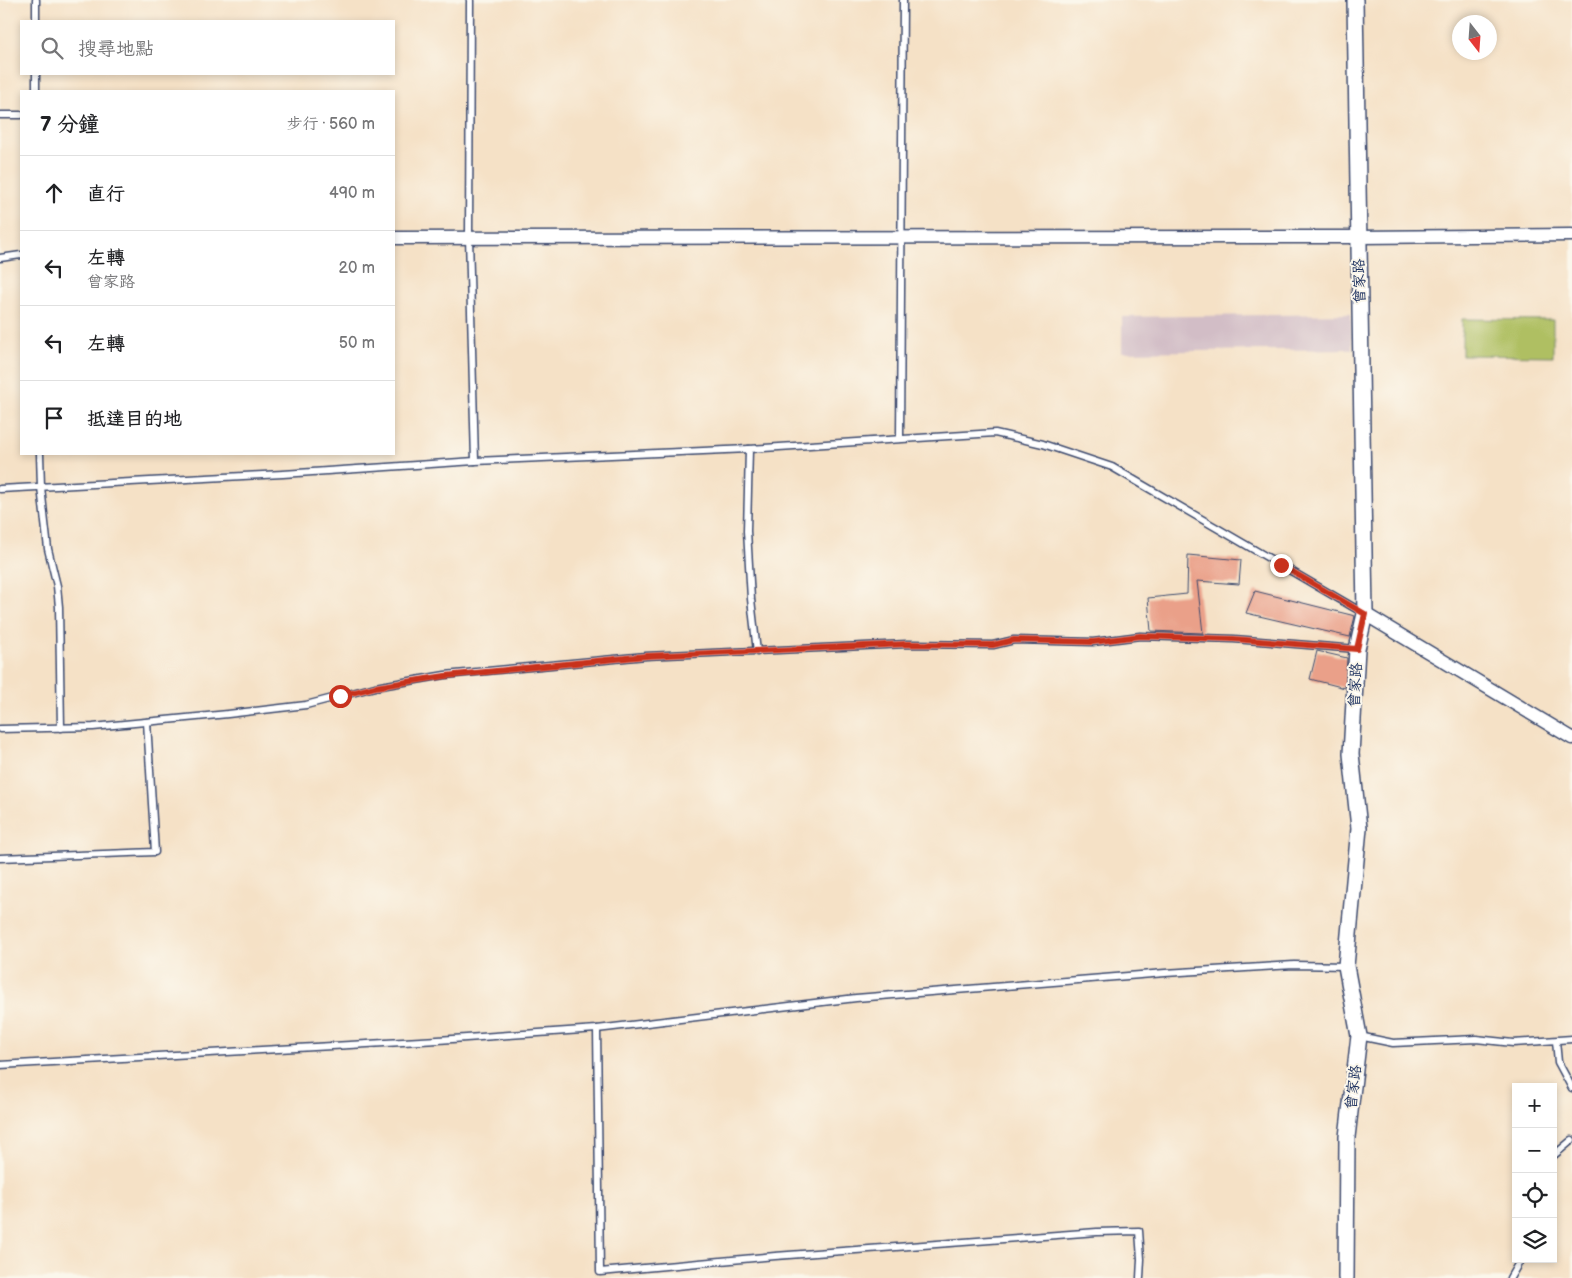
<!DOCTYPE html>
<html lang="zh-TW">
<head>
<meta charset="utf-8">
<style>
  :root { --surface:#fff; --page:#f6f6f6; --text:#202124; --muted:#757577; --line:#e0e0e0 }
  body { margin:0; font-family:"Balsamiq Sans","LXGW WenKai TC",sans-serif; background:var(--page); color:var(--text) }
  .controls { position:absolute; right:15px; bottom:15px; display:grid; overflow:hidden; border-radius:0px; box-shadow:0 2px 8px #0003 }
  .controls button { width:45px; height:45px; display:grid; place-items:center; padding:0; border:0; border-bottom:1px solid var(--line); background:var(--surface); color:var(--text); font:25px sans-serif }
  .compass { position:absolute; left:1452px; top:15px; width:45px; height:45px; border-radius:50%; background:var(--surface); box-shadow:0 2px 8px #0003; rotate:163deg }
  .stop { position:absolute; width:15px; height:15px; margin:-11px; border:4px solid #c8321e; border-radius:50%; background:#fff }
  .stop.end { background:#c8321e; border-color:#fff; box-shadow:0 1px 5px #0008 }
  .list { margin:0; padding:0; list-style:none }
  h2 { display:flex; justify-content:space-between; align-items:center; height:65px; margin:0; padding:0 20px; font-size:21px }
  h2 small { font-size:16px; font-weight:400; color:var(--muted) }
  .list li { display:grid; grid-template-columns:32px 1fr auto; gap:15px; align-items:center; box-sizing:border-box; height:75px; padding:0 20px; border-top:1px solid var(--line) }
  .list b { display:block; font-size:19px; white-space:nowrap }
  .list p { margin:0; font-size:16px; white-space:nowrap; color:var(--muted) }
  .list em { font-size:16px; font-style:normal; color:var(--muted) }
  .icon { flex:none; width:28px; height:28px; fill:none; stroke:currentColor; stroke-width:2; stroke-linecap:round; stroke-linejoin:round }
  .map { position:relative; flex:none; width:1572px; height:1278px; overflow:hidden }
  .search { position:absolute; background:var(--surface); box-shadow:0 2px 8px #0003; left:20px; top:20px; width:375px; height:55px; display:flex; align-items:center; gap:12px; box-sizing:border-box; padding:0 18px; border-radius:0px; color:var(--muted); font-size:19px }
  .panel { position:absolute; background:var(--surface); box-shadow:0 2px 8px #0003; left:20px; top:90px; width:375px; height:365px; border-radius:0px }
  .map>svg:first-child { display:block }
</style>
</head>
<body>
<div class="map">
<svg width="1572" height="1278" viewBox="0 0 1572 1278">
  <rect width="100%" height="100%" fill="#fbf7ec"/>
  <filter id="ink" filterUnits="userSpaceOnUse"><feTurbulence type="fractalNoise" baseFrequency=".02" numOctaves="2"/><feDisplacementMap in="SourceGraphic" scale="10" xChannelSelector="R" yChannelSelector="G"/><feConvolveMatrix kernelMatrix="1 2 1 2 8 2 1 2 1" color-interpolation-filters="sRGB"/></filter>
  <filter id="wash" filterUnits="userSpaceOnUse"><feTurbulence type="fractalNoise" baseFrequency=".0096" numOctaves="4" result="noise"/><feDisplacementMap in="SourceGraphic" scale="20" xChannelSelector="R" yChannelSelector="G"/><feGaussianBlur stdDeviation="1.12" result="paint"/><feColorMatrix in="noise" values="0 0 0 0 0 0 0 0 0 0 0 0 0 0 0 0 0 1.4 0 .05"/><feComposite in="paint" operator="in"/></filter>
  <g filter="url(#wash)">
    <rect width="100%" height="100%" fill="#f5e1c6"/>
    <polygon fill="#d2bdc6" points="1351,314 1352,349 1122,352 1122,317"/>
    <polygon fill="#afbf62" stroke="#657760" points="1462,319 1553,320 1553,356 1462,355"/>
    <g id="blocks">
      <g fill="#eaa089">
        <polygon points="1188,555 1241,560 1239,584 1197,581 1203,633 1151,631 1148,598 1187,594"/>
        <polygon points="1255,591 1355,616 1350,637 1246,613"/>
        <polygon points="1317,651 1347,658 1345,688 1310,679"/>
      </g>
    </g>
  </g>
  <g filter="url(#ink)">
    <use href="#blocks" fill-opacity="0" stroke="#3c4a6e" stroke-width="1"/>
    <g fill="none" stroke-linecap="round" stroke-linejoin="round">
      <g stroke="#3c4a6e" stroke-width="9">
        <g id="service">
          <polyline points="36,0 36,21"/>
          <polyline points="470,0 469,237 475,461"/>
          <polyline points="36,74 36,91"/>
          <polyline points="0,115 21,115"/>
          <polyline points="0,258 21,255"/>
          <polyline points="900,438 903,0"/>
          <polyline points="749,449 747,531 751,599 757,652"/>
          <polyline points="40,454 41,487 48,549 57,586 59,607 61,728"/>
          <polyline points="0,489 283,474 475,461 749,449 995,433 1043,444 1112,467 1365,614"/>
          <polyline points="0,729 93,727 228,714 306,705 375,687 445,675 646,656 907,644 993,645 1014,640 1093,642 1140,636 1234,639 1357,649"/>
          <polyline points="0,858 155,852 147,722"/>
          <polyline points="597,1029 600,1272 775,1256 1097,1232 1139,1231 1141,1259 1140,1278"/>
          <polyline points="1359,1036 1393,1043 1476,1039 1513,1043 1572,1039"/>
          <polyline points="1556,1041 1558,1062 1572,1088"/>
          <polyline points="0,1065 438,1040 597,1029 856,998 1165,973 1294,965 1346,966"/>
          <polyline points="1553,1156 1572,1140"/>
          <polyline points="1510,1278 1521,1259"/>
        </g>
      </g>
      <g stroke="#3c4a6e" stroke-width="15">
        <g id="minor">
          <polyline points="394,238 1359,237 1572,235"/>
          <polyline points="1365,614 1572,738"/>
        </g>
      </g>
      <g stroke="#3c4a6e" stroke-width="18">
        <polyline id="tertiary" points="1346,1278 1347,1137 1359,1036 1346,966 1359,828 1351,754 1357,649 1365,614 1355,0"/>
      </g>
      <use href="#service" stroke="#fff" stroke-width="6"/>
      <use href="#minor" stroke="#fff" stroke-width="12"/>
      <use href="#tertiary" stroke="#fff" stroke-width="15"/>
    </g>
  </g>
  <g fill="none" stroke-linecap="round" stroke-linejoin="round" filter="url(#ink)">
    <polyline stroke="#c8321e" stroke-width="6" points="340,696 375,687 445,676 646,656 907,644 993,645 1014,640 1093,642 1140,636 1234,639 1357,649 1365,614 1281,565"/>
  </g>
  <g text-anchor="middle" stroke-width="4" stroke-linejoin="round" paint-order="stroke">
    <g font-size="15" fill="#1b2f5e" stroke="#fbf7ec">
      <text transform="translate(1359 281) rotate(-91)" y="5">曾家路</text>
      <text transform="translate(1355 685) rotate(-87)" y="5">曾家路</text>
      <text transform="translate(1353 1087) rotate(-83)" y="5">曾家路</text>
    </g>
  </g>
</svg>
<div class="controls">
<button>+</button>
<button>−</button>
<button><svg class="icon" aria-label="locate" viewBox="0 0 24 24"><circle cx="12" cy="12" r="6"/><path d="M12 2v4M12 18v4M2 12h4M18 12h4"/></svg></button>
<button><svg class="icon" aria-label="layers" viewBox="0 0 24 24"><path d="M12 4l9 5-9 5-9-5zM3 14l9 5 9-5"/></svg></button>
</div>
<svg class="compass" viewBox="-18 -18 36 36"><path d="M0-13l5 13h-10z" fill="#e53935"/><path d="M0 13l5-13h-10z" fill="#757577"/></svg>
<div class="stop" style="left:340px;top:696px"></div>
<div class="stop end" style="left:1281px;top:565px"></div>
<div class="search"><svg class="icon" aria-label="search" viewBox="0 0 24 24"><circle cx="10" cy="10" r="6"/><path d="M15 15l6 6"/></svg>搜尋地點</div>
<section class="panel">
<h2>7 分鐘<small>步行 · 560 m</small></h2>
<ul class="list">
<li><svg class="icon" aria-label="ahead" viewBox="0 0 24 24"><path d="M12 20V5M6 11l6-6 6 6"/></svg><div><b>直行</b></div><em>490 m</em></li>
<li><svg class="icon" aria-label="left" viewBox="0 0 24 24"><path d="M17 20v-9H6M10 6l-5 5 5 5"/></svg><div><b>左轉</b><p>曾家路</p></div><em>20 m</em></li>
<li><svg class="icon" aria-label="left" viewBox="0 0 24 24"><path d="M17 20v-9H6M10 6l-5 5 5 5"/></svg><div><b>左轉</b></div><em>50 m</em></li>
<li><svg class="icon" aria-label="arrive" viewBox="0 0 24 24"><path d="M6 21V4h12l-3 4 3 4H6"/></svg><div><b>抵達目的地</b></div></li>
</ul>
</section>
</div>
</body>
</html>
